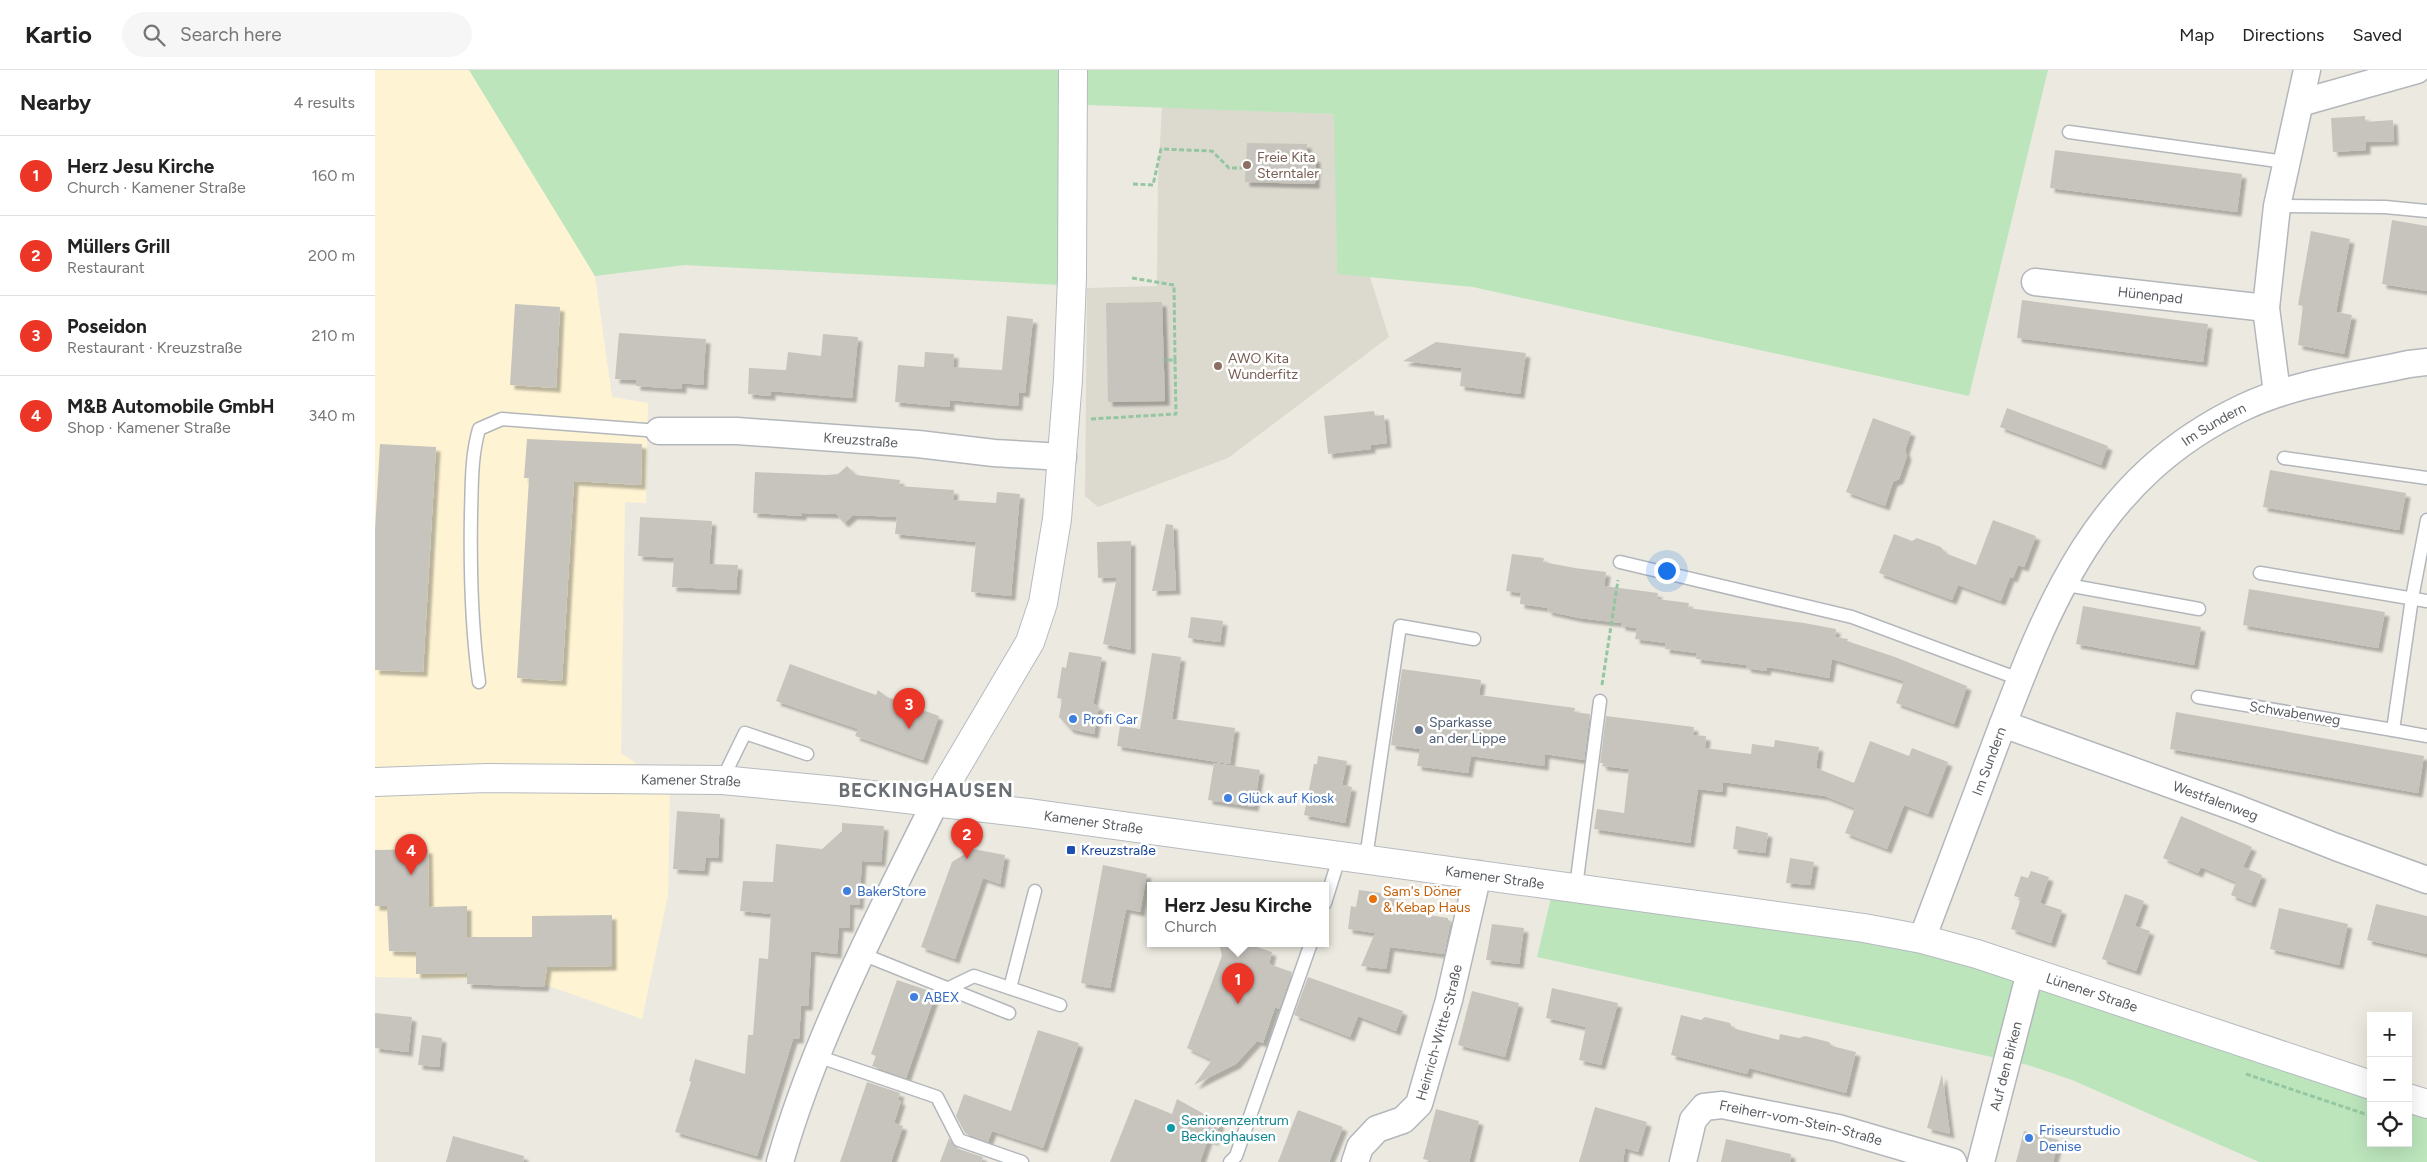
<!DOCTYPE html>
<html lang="en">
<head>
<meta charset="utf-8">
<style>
  :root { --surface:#fff; --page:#f6f6f6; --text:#222; --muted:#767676; --line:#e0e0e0; --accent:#eb3627 }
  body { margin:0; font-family:Figtree,sans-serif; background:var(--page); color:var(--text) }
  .controls { position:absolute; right:15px; bottom:15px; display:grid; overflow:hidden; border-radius:0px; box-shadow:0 5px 20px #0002 }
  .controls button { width:45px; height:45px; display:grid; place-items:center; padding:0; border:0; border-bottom:1px solid var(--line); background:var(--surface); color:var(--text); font:25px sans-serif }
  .you { position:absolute; left:1291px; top:500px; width:18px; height:18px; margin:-12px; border:4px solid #fff; border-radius:50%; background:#1a73e8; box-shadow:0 0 0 8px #1a73e833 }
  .badge { display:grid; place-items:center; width:32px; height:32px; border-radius:50%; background:var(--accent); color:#fff; font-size:16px; font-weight:700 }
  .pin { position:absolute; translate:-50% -41px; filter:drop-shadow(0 1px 2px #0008) }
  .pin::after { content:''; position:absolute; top:26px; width:18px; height:15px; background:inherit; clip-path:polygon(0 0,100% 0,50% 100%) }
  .popup { position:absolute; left:772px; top:812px; width:182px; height:65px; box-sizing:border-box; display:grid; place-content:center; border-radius:0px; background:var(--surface); filter:drop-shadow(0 1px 4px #0005); font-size:16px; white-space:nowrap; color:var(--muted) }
  .popup b { font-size:19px; color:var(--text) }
  .popup::after { content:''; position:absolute; left:50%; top:100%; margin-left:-10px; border:10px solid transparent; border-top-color:var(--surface) }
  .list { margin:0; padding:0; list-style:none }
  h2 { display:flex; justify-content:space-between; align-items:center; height:65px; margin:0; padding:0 20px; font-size:21px }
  h2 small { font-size:16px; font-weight:400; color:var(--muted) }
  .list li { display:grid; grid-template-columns:32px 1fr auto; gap:15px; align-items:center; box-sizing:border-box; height:80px; padding:0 20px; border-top:1px solid var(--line) }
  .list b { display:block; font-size:19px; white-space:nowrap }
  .list p { margin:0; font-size:16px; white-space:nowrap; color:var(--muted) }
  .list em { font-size:16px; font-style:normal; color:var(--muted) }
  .icon { flex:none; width:28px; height:28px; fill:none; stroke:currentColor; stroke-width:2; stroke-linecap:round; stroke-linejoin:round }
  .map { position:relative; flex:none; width:2052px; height:1092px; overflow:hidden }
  header { display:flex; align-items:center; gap:30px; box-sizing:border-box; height:70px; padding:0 25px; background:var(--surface); border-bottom:1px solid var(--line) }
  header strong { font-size:24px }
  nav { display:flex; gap:28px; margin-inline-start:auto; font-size:18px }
  .search { width:350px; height:45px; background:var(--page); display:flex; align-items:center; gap:12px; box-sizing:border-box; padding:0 18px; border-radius:28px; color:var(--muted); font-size:19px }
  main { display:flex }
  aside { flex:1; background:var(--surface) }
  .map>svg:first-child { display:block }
</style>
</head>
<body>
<header>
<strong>Kartio</strong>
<div class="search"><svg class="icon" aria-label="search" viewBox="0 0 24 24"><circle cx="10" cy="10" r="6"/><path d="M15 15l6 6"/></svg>Search here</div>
<nav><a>Map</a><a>Directions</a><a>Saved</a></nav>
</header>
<main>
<aside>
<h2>Nearby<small>4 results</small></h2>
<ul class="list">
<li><span class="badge">1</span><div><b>Herz Jesu Kirche</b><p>Church · Kamener Straße</p></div><em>160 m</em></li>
<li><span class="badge">2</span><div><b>Müllers Grill</b><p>Restaurant</p></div><em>200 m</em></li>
<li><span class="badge">3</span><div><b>Poseidon</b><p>Restaurant · Kreuzstraße</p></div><em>210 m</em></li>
<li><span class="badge">4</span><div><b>M&amp;B Automobile GmbH</b><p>Shop · Kamener Straße</p></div><em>340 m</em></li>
</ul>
</aside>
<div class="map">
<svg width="2052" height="1092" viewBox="0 0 2052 1092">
  <defs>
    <filter id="shadow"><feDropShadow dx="4.5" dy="4.5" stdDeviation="1" flood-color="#0004"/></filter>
  </defs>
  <rect width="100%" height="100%" fill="#eceae0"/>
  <polygon fill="#fef4d3" points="0,0 94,0 220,206 237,327 273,333 271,433 250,432 246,683 295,717 293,825 267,949 160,911 0,907"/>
  <polygon fill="#dcd9cf" points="787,37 960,44 962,203 995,207 1014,267 853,388 723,437 710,426 712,218 782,216 783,110"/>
  <g fill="#bce5bc">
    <polygon points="94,0 1673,0 1594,326 1098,217 962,204 959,44 687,34 684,215 310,195 220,206"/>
    <polygon points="1182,802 1518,859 1996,1008 1996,1073 2033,1073 2033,1019 2052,1024 2052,1092 1884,1092 1697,1010 1653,995 1162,887"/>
  </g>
  <g fill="#c7c4bd" filter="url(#shadow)">
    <polygon points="1990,46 1990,52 2018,50 2019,71 1991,72 1991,80 1958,82 1956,48"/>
    <polygon points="872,73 932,74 932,88 941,88 940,114 870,112"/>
    <polygon points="1680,80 1867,104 1862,142 1675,118"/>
    <polygon points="2017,150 2052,156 2052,221 2007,214"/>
    <polygon points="1936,161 1975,169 1961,242 1977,245 1969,284 1923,275 1928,236 1923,235"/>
    <polygon points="1647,230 1833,254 1828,292 1642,268"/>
    <polygon points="787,232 790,331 733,332 731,233"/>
    <polygon points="140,234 185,237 181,318 135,315"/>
    <polygon points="632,246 658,249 650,323 644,322 643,336 575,330 575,337 520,332 523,295 549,297 550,282 579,284 578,297 627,300"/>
    <polygon points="244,263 331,269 328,315 307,313 307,319 261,316 261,310 240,309"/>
    <polygon points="448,264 483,267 477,328 396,321 396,326 373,324 374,298 411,300 413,282 446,286"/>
    <polygon points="1061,272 1151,283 1145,324 1085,316 1087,298 1028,291"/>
    <polygon points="1632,338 1733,376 1726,395 1625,357"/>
    <polygon points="999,341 1000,346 1009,345 1012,373 996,375 996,379 953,384 949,346"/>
    <polygon points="1498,348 1536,362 1530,380 1532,386 1524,409 1518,412 1510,436 1471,422"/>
    <polygon points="152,369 267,374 266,415 199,411 187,611 142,608 154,408 149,408"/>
    <polygon points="5,374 61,377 48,602 0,600 0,460"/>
    <polygon points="472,396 481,405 525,410 524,416 579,420 578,430 621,433 622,422 645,424 636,526 596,522 601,472 520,464 522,447 478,445 469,453 461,444 427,443 427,446 378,443 380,402 452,405 463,404"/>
    <polygon points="1895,400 2031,423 2024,460 1888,437"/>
    <polygon points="265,447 337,451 334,494 363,495 361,520 297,517 299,488 263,486"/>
    <polygon points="1618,450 1661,466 1649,497 1643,495 1638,508 1635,507 1626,531 1583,515 1577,530 1504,503 1519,464 1537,471 1542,468 1566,477 1570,483 1601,495"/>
    <polygon points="791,454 798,455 801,520 777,521"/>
    <polygon points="756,471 756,580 728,574 742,507 723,508 722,472"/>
    <polygon points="1137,484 1169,488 1168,492 1200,498 1231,502 1229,516 1283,523 1282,529 1314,533 1313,538 1429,553 1461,559 1460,567 1473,569 1472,571 1520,587 1592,616 1579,654 1521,633 1529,611 1457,589 1454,608 1392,597 1391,601 1371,598 1372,595 1321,589 1322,583 1290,579 1291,573 1260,569 1262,558 1246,556 1246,553 1204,548 1172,541 1173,538 1145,534 1146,523 1131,521"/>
    <polygon points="1874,519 2010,542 2003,578 1868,555"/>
    <polygon points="1708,536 1826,557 1819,595 1701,574"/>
    <polygon points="816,547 848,551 845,572 813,568"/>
    <polygon points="694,582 727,587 718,634 724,636 719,664 695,659 684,647 687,629 682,628 687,597 691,598"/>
    <polygon points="777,583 806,587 797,649 860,658 855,694 742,676 745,656 765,659"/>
    <polygon points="415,594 501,625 503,620 512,627 564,646 548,690 480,666 483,659 401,631"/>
    <polygon points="1027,599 1106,610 1104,625 1200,638 1199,642 1215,644 1209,690 1170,684 1169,696 1096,686 1093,703 1042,696 1045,679 1016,675"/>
    <polygon points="1801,642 2049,686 2043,723 1795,679"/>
    <polygon points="1231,646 1319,657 1318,665 1331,666 1330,678 1376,684 1377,674 1399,677 1400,670 1444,677 1441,698 1479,713 1495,671 1534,686 1537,678 1573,692 1553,744 1529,735 1512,779 1470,763 1480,738 1450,726 1348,712 1347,722 1323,719 1315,773 1219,759 1222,739 1249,743 1254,699 1227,696 1228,693 1225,693"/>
    <polygon points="943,686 972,691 967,715 977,717 970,753 929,745 939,694 942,694"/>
    <polygon points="839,693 885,700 879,737 833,730"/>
    <polygon points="302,741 345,744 343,788 331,787 329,801 298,799"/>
    <polygon points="1806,746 1877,777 1868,797 1887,805 1876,833 1856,825 1861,812 1826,797 1823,803 1788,788"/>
    <polygon points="467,753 509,756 506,792 487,791 484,835 475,834 474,858 464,857 462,884 436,881 433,936 426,936 424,969 418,969 382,1086 300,1062 316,1012 314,1011 320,989 370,1004 373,965 378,965 384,888 393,889 396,844 365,841 368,811 398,812 401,774 447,779 467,761"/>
    <polygon points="1361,756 1393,763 1390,783 1358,779"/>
    <polygon points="53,779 54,837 92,836 92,867 157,867 157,846 237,845 237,896 172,897 169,917 92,914 92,903 41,904 41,882 14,881 12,836 0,836 0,780"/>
    <polygon points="598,779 630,785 625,814 608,808 580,889 546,877 577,792"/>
    <polygon points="1415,788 1439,792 1435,815 1411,813"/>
    <polygon points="728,795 772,804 765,842 751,839 735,918 706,913"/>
    <polygon points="1656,801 1674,807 1665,833 1687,840 1676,873 1636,859 1646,828 1639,826 1646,806 1653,808"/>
    <polygon points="984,820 1020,825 1020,828 1024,829 1022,840 1073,848 1073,850 1076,851 1069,884 1015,877 1011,899 986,896 1000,863 973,859 976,836 981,837"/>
    <polygon points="1750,824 1769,831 1760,856 1775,861 1761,901 1727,889"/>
    <polygon points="2001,834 2052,846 2052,884 1992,870"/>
    <polygon points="1904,838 1973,854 1964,895 1895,879"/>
    <polygon points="1117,854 1149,858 1144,894 1111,890"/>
    <polygon points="844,873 870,873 897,882 894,894 917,902 904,939 900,937 888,973 882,971 861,994 819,1015 837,990 812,978 847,886"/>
    <polygon points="933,907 1028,941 1021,961 983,946 975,967 919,945"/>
    <polygon points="522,910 561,923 531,1008 497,996 501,986 496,984"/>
    <polygon points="1177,918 1243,933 1226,995 1204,990 1211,957 1171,948"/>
    <polygon points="1097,921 1144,933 1130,987 1083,975"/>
    <polygon points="0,943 37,947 33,982 0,978"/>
    <polygon points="1306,945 1326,950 1330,947 1355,953 1357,958 1404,970 1405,964 1424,968 1430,966 1454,972 1457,976 1481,982 1471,1023 1374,998 1372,1004 1296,985"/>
    <polygon points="663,960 704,973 668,1078 617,1061 613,1072 590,1063 581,1046 589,1024 636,1041"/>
    <polygon points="47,965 67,968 64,997 43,995"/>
    <polygon points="1567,1004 1575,1064 1552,1058"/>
    <polygon points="492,1012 525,1023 523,1030 526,1031 519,1053 528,1056 516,1092 465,1092"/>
    <polygon points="760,1029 797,1044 802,1029 845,1053 839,1071 833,1069 825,1092 735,1092"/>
    <polygon points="1220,1037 1272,1052 1263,1082 1250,1078 1248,1092 1204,1092"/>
    <polygon points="1061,1039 1104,1051 1094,1092 1059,1092 1048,1089"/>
    <polygon points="923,1040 968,1057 954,1092 903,1092"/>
    <polygon points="1649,1061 1684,1070 1678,1092 1641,1092"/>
    <polygon points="78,1066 149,1086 148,1092 71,1092"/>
    <polygon points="574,1068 581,1078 608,1087 606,1092 565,1092"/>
    <polygon points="1351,1069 1416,1084 1415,1092 1346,1092"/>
  </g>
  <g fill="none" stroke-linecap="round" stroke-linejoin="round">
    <g stroke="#b3b7bb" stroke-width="15">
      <g id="lane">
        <polyline points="1694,62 1910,92"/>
        <polyline points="1902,136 2010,137 2052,141"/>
        <polyline points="1909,388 2052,408"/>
        <polyline points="2052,450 2037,528 2018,660 2052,666"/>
        <polyline points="1245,492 1477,547 1644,609"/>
        <polyline points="1885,503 2052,531"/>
        <polyline points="1687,514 1824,539"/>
        <path d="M104 612C96 555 95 500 96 443 97 414 96 387 104 359L127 349 284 361"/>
        <polyline points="1823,627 2018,660"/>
        <polyline points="347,710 370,663 432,684"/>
        <polyline points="991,788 1025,556 1099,569"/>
        <polyline points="1201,817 1225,631"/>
        <polyline points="950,833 965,785"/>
        <polyline points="487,884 634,943"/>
        <polyline points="635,918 660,821"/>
        <polyline points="572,919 599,906 685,935"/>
        <polyline points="442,986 562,1027 584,1070 647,1092"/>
        <polyline points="855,1092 861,1086 936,873"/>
      </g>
    </g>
    <g stroke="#b3b7bb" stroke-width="29">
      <g id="street">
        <polyline points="1925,33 2042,0"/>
        <path id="s1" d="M1660 212 1891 238"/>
        <polyline points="1902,323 1891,238 1902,136 1932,0"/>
        <path id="s2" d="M284 361H362L543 374 619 383 688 387"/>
        <path id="s3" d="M1628 654 1864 739 1961 777 2052 810"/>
        <path id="s4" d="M1547 869C1571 805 1596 740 1620 675 1674 532 1721 407 1869 337 1920 313 1979 306 2034 294L2052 292"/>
        <path d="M405 1092C439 971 504 846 560 733"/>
        <path id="s5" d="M980 1092 985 1077 1002 1059 1028 1050 1044 1034 1074 930 1103 804"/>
        <path id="s6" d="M1308 1092 1318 1050 1329 1037 1347 1035 1463 1058 1578 1092"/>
        <path id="s7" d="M1606 1092 1655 902"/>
      </g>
    </g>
    <g stroke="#b6babf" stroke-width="30">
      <g id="secondary">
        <path id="s8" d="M0 712 112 708 347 710 462 721 653 743 1489 858 1547 869 1602 884 1996 1015"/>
        <polyline points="560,733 655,572 668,533 682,449 693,309 697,208 698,0"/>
        <polyline points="2033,1028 2052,1034"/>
      </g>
    </g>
    <g stroke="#95c6a2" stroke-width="3" stroke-dasharray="5 2.5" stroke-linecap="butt">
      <polyline points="758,114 778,115 786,79 837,81 854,98 871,98"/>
      <polyline points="757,208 799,215 800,290 788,290"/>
      <polyline points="716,349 801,344 800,290"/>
      <polyline points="1227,615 1243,510"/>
      <polyline points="1871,1004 1996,1046"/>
    </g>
    <use href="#lane" stroke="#fff" stroke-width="12"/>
    <use href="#street" stroke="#fff" stroke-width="26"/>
    <use href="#secondary" stroke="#fff" stroke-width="28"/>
  </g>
  <g fill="#8d6e63" stroke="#fff" stroke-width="2">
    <circle cx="872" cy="95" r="5"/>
    <circle cx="843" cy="296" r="5"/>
  </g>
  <g fill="#3f7fe0" stroke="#fff" stroke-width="2">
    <circle cx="698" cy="649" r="5"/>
    <circle cx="853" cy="728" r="5"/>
    <circle cx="472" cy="821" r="5"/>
    <circle cx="539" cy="927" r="5"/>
    <circle cx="1654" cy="1068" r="5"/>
  </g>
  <circle fill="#5c6f8a" stroke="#fff" stroke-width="2" cx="1044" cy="660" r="5"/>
  <rect fill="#1a4fb4" stroke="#fff" stroke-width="2" x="691" y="775" width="10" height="10" rx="2.5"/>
  <circle fill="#e8710a" stroke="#fff" stroke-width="2" cx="998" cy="829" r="5"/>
  <circle fill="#0f9aa8" stroke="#fff" stroke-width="2" cx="796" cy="1058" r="5"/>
  <g text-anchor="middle" stroke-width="5" stroke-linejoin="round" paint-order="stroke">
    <g font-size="14" fill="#785e54" stroke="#fff" text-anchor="start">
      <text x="882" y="92">Freie Kita<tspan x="882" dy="16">Sterntaler</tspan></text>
      <text x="853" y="293">AWO Kita<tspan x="853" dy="16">Wunderfitz</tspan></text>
    </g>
    <g font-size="14" fill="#595d62" stroke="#fff">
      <text dy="5" stroke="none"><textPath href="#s1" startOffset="116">Hünenpad</textPath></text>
      <text dy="5" stroke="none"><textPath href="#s4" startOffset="605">Im Sundern</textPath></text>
      <text dy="5" stroke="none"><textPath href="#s2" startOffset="202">Kreuzstraße</textPath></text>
      <text transform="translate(1920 643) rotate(9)" y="5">Schwabenweg</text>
      <text dy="5" stroke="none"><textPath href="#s4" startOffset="190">Im Sundern</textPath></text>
      <text dy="5" stroke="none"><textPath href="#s8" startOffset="316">Kamener Straße</textPath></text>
      <text dy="5" stroke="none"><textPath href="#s3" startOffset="226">Westfalenweg</textPath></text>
      <text dy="5" stroke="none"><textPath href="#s8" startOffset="721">Kamener Straße</textPath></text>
      <text dy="5" stroke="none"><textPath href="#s8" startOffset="1126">Kamener Straße</textPath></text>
      <text dy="5" stroke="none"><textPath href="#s8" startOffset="1736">Lünener Straße</textPath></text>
      <text dy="5" stroke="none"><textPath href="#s5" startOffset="165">Heinrich-Witte-Straße</textPath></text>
      <text dy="5" stroke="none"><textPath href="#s7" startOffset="99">Auf den Birken</textPath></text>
      <text dy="5" stroke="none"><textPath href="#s6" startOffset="159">Freiherr-vom-Stein-Straße</textPath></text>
    </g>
    <g font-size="14" fill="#366cbe" stroke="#fff" text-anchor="start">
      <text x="708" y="654">Profi Car</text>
      <text x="863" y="733">Glück auf Kiosk</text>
      <text x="482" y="826">BakerStore</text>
      <text x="549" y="932">ABEX</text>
      <text x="1664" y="1065">Friseurstudio<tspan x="1664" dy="16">Denise</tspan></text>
    </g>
    <g font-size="14" fill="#4e5e75" stroke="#fff" text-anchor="start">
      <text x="1054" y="657">Sparkasse<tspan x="1054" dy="16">an der Lippe</tspan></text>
    </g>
    <g font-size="14" fill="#164399" stroke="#fff" text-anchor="start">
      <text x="706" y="785">Kreuzstraße</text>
    </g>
    <g font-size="14" fill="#c56008" stroke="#fff" text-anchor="start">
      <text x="1008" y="826">Sam's Döner<tspan x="1008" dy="16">&amp; Kebap Haus</tspan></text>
    </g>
    <g font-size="14" fill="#0d838f" stroke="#fff" text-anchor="start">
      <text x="806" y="1055">Seniorenzentrum<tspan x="806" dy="16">Beckinghausen</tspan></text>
    </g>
    <g font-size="19" font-weight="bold" letter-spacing="1" fill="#6a6f74" stroke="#fff">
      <text x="551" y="727">BECKINGHAUSEN</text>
    </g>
  </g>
</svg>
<div class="controls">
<button>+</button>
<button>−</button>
<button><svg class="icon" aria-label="locate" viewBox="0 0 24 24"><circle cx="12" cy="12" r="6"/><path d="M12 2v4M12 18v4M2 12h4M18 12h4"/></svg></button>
</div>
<div class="you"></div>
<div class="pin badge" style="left:863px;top:934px">1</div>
<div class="popup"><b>Herz Jesu Kirche</b>Church</div>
<div class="pin badge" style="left:592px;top:789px">2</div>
<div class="pin badge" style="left:534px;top:659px">3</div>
<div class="pin badge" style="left:36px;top:805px">4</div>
</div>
</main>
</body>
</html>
